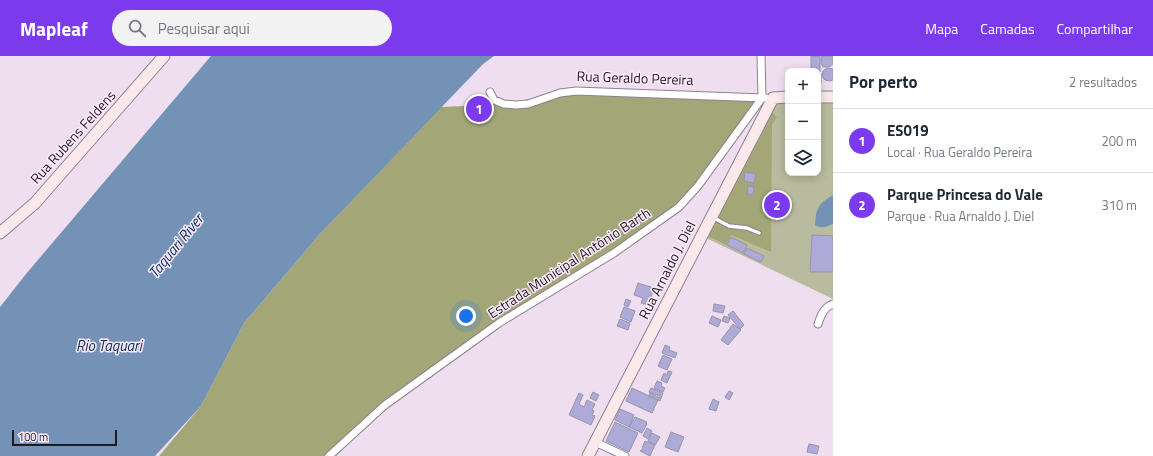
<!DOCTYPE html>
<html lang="pt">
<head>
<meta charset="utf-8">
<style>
  :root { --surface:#fff; --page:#f2f2f3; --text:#1f2937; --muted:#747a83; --line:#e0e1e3; --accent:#7c3aed }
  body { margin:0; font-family:"Titillium Web",sans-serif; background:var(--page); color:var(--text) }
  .controls { position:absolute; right:12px; top:12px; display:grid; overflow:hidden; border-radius:8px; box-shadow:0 2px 10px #0003 }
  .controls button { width:36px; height:36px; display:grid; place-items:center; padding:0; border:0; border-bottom:1px solid var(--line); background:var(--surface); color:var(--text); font:20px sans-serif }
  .scale { position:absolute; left:12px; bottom:10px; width:105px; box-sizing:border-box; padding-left:4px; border:2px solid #201a20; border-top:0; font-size:11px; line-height:14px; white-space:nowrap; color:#201a20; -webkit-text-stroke:3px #fdebfc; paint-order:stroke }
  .you { position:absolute; left:466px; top:260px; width:14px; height:14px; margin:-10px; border:3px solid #fff; border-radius:50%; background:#1a73e8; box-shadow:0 0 0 6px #1a73e833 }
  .badge { display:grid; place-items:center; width:26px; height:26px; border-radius:50%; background:var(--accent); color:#fff; font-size:13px; font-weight:700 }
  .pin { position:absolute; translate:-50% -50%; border:2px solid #fff; box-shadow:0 1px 4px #0006 }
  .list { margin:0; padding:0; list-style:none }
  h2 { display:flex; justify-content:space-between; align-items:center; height:52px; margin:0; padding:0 16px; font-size:17px }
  h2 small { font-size:13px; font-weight:400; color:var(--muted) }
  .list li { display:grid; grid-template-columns:26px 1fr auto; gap:12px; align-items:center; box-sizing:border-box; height:64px; padding:0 16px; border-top:1px solid var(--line) }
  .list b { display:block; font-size:15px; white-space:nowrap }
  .list p { margin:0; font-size:13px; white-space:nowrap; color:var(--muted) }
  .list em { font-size:13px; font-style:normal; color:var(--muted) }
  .icon { flex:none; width:22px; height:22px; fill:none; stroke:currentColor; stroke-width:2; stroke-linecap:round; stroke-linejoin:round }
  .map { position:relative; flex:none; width:833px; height:400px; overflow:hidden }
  header { display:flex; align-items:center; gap:24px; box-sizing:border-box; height:56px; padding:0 20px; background:var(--accent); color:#fff }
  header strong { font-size:19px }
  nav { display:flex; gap:22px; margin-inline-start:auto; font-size:14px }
  .search { width:280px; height:36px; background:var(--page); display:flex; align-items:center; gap:10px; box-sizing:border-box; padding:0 14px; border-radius:22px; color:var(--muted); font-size:15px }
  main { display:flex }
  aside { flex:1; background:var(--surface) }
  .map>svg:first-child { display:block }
</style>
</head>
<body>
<header>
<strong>Mapleaf</strong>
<div class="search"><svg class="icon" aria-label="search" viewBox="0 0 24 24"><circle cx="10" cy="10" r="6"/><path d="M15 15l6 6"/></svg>Pesquisar aqui</div>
<nav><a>Mapa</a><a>Camadas</a><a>Compartilhar</a></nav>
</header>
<main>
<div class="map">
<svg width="833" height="400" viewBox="0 0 833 400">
  <rect width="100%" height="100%" fill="#efdeef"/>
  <polygon fill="#b8bb9d" points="773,47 788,47 788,117 818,117 818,47 833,47 833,243 704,181"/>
  <g fill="#a3a778">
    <polygon points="560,37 762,42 679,151 614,197 499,267 385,349 336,400 159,400 201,350 244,267 319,179 441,51 504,48"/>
    <polygon points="771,56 777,61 772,69 771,196 731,179 726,189 708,180"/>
  </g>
  <g fill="#7491b6">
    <polygon points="211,0 494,0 483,8 319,179 244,267 201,350 155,400 0,400 0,251 26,218"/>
    <path d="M833 139V168C826 171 821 173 815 169 816 152 818 148 833 139Z"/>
  </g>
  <g fill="#adaad8" stroke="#9695a9">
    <polygon points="811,0 820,0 820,16 818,16 818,15 811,15"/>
    <polygon points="822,0 833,0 833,8 829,11 823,11 821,7 821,3"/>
    <polygon points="827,12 833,13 833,24 830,25 825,24 822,20 823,15"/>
    <polygon points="818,17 821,18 821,27 818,27"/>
    <polygon points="745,116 756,118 754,127 744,125"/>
    <polygon points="748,130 754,131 753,139 747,138"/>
    <polygon points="812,179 833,180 833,216 810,216"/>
    <polygon points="731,181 747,189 743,197 727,189"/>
    <polygon points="747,192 764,200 761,206 744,198"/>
    <polygon points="638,227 654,232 648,249 641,247 643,242 634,239"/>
    <polygon points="626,243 631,245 628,251 624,249"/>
    <polygon points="714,248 725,250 723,257 713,255"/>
    <polygon points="624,251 635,255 631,266 620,261"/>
    <polygon points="733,255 744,269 740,273 728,259"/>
    <polygon points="712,260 721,264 718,271 709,267"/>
    <polygon points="724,260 730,262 728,267 722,265"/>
    <polygon points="620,263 630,267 628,274 617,270"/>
    <polygon points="733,268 741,274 728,289 721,284"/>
    <polygon points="665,289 670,291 669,294 677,297 675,302 662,297"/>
    <polygon points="663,299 672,303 667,314 658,310"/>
    <polygon points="668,315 672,316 667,327 661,324 664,317 667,319"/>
    <polygon points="657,325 662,327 661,330 665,332 663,336 654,332"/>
    <polygon points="632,332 658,344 652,357 626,345"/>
    <polygon points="651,332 663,337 660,345 649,340 650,337 660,342 660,340 649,336"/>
    <polygon points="729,335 733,337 729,344 725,341"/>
    <polygon points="593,336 599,339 596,345 590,342"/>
    <polygon points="579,337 583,339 579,348 584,351 587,344 595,348 592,354 594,355 592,359 595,360 591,369 569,359"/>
    <polygon points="713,343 719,346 716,355 709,353"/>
    <polygon points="620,353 634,359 629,371 615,364"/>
    <polygon points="635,361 647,366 646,367 647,368 642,377 629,371"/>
    <polygon points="615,366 638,377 629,396 606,385"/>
    <polygon points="647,372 652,375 648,383 643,380"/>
    <polygon points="671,376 684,381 678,396 665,391"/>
    <polygon points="652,377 660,381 655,389 648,385"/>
    <polygon points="645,385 655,389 650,400 640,395 641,394 642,394 643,392 642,392"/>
    <polygon points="809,388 819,390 817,398 807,396"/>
  </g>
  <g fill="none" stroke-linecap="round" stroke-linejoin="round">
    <g stroke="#908190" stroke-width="5.5">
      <polyline id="lane" points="714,162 729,170 747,172 759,177"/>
    </g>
    <g stroke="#908190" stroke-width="9">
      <g id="street">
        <polyline points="761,0 762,42"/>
        <polyline points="490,36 494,44 504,48 516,49 528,48 560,37 576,35 766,42"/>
        <path d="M818 268C821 259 824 251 833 248"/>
        <polyline points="595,386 625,400"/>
        <polyline points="329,400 385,349 499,267 614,197 679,151 698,130 762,42"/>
      </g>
    </g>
    <g stroke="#908190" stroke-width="13">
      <g id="secondary">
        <polyline points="818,41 833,41"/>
        <polyline points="0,177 35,147 164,0"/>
        <polyline points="588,400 773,42 788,41"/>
      </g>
    </g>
    <use href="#lane" stroke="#fff" stroke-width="3.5"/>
    <use href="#street" stroke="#fff" stroke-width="7"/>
    <use href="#secondary" stroke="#fae8ea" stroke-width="11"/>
  </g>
  <g text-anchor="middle" stroke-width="3" stroke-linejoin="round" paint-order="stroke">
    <g font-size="14" fill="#201a20" stroke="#fdebfc">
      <text transform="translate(635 22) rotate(2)" y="5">Rua Geraldo Pereira</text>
      <text transform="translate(73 81) rotate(-48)" y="5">Rua Rubens Feldens</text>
      <text transform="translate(569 207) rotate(-33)" y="5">Estrada Municipal Antônio Barth</text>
      <text transform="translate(667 214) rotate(-63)" y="5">Rua Arnaldo J. Diel</text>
    </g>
    <g font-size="15" font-style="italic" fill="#002c5a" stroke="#fdebfc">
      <text transform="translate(176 190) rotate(-51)" y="5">Taquari River</text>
      <text x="109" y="295">Rio Taquari</text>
    </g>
  </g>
</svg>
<div class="controls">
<button>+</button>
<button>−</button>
<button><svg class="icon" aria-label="layers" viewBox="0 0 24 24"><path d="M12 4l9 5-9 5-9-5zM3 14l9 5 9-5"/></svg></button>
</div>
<div class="scale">100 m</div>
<div class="you"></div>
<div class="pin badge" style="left:479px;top:53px">1</div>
<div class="pin badge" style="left:777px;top:149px">2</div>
</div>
<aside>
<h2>Por perto<small>2 resultados</small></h2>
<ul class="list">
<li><span class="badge">1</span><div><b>ES019</b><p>Local · Rua Geraldo Pereira</p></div><em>200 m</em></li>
<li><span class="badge">2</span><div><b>Parque Princesa do Vale</b><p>Parque · Rua Arnaldo J. Diel</p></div><em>310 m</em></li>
</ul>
</aside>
</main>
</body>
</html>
